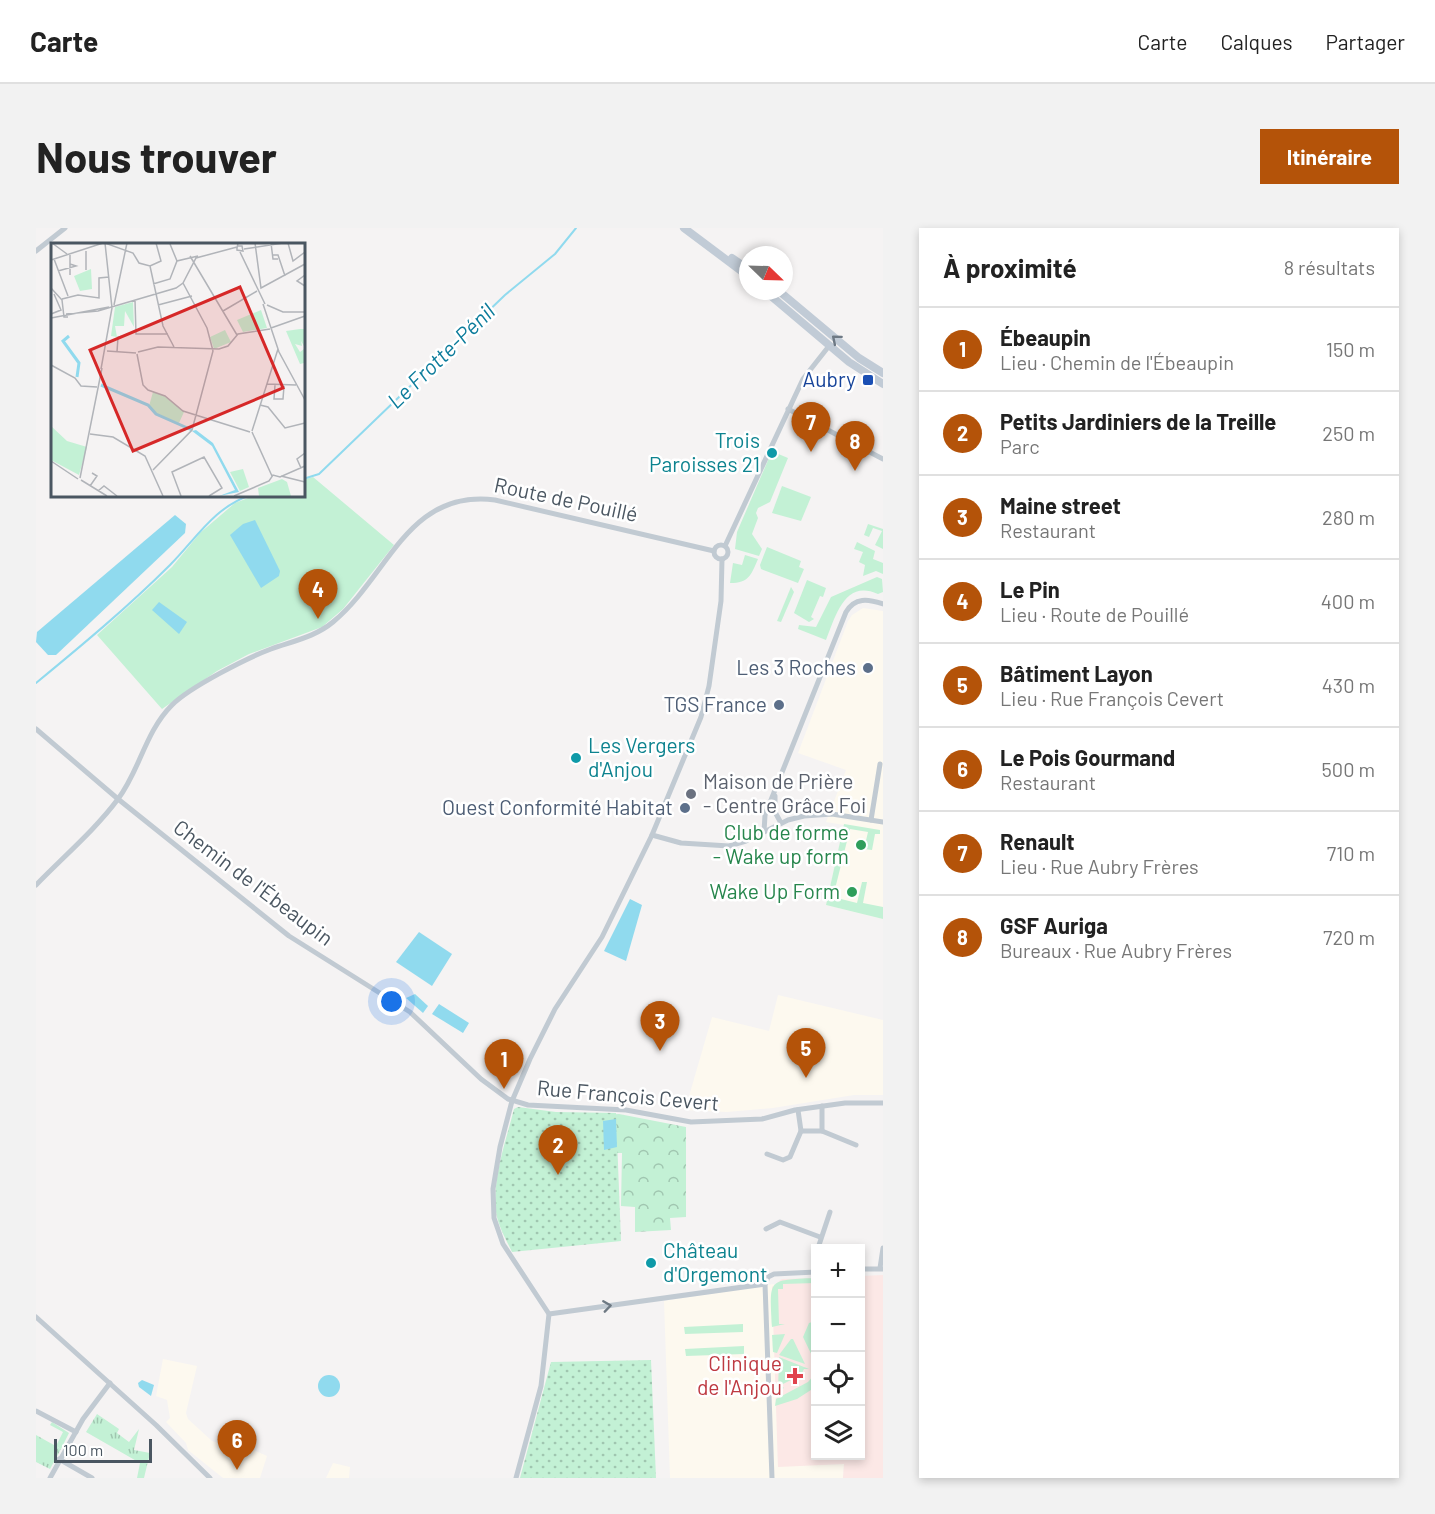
<!DOCTYPE html>
<html lang="fr">
<meta charset="utf-8">
<style>
body{margin:0;font-family:Barlow,sans-serif;background:#f2f2f2;color:#222}
.controls{position:absolute;right:18px;bottom:18px;display:grid;overflow:hidden;border-radius:0px;box-shadow:0 3px 9px #0003}
.controls button{width:54px;height:54px;display:grid;place-items:center;padding:0;border:0;border-bottom:2px solid #e0e0e0;background:#fff;color:#222;font:30px sans-serif}
.compass{position:absolute;left:703px;top:18px;width:54px;height:54px;border-radius:50%;background:#fff;box-shadow:0 3px 9px #0003;rotate:113deg}
.scale{position:absolute;left:18px;bottom:15px;width:98px;box-sizing:border-box;padding-left:6px;border:3px solid #4a5661;border-top:0;font-size:16px;line-height:21px;white-space:nowrap;color:#4a5661;-webkit-text-stroke:4px #fff;paint-order:stroke}
.you{position:absolute;left:356px;top:774px;width:21px;height:21px;margin:-15px;border:4px solid #fff;border-radius:50%;background:#1a73e8;box-shadow:0 0 0 9px #1a73e833}
.badge{display:grid;place-items:center;width:39px;height:39px;border-radius:50%;background:#b45309;color:#fff;font-size:20px;font-weight:700}
.pin{position:absolute;translate:-50% -50px;filter:drop-shadow(0 2px 3px #0008)}
.pin::after{content:'';position:absolute;top:32px;width:21px;height:18px;background:inherit;clip-path:polygon(0 0,100% 0,50% 100%)}
.list{margin:0;padding:0;list-style:none}
h2{display:flex;justify-content:space-between;align-items:center;height:78px;margin:0;padding:0 24px;font-size:26px}
h2 small{font-size:20px;font-weight:400;color:#767676}
.list li{display:grid;grid-template-columns:39px 1fr auto;gap:18px;align-items:center;box-sizing:border-box;height:84px;padding:0 24px;border-top:2px solid #e0e0e0}
.list b{display:block;font-size:22px;white-space:nowrap}
.list p{margin:0;font-size:20px;white-space:nowrap;color:#767676}
.list em{font-size:20px;font-style:normal;color:#767676}
.icon{flex:none;width:33px;height:33px;fill:none;stroke:currentColor;stroke-width:2;stroke-linecap:round;stroke-linejoin:round}
.map{position:relative;flex:none;width:847px;height:1250px;overflow:hidden;border-radius:0px}
header{display:flex;align-items:center;gap:36px;box-sizing:border-box;height:84px;padding:0 30px;background:#fff;border-bottom:2px solid #e0e0e0}
header strong{font-size:28px}
nav{display:flex;gap:33px;margin-inline-start:auto;font-size:21px}
.intro{display:flex;align-items:center;justify-content:space-between;box-sizing:border-box;height:144px;padding:0 36px}
h1{margin:0;font-size:42px}
.button{padding:15px 27px;border-radius:0px;background:#b45309;color:#fff;font-size:21px;font-weight:700}
main{display:flex;gap:36px;padding:0 36px}
aside{flex:1;background:#fff;border-radius:0px;box-shadow:0 3px 9px #0003}
.map>svg:first-child{display:block}
.commercial{fill:#fdf9ef}
.medical{fill:#fce8e6}
.grass{fill:#c3f1d5}
.forest{fill:url(#forest-crowns)}
.park{fill:url(#park-tufts)}
.garden{fill:url(#garden-dots)}
.water{fill:#90daee}
.lines{fill:none;stroke-linecap:round;stroke-linejoin:round}
.stream{stroke:#90daee;stroke-width:2}
.street{stroke:#c1cad2;stroke-width:5}
.secondary{stroke:#c1cbd6;stroke-width:8}
.oneway{stroke:#6e7984}
.oneway2{stroke:#6e7983}
.transit-dot{fill:#1a4fb4;stroke:#fff;stroke-width:2}
.culture-dot{fill:#0f9aa8;stroke:#fff;stroke-width:2}
.service-dot{fill:#5c6f8a;stroke:#fff;stroke-width:2}
.worship-dot{fill:#6b7280;stroke:#fff;stroke-width:2}
.leisure-dot{fill:#2e9e5b;stroke:#fff;stroke-width:2}
.health-dot{fill:#e0444e;stroke:#fff;stroke-width:2}
.labels{text-anchor:middle;stroke-width:5;stroke-linejoin:round;paint-order:stroke}
.transit-label{font-size:21px;fill:#164399;stroke:#fff;text-anchor:end}
.culture-label{font-size:21px;fill:#0d838f;stroke:#fff;text-anchor:start}
.street-label{font-size:21px;fill:#4a5661;stroke:#fff}
.service-label{font-size:21px;fill:#4e5e75;stroke:#fff;text-anchor:end}
.worship-label{font-size:21px;fill:#5b616d;stroke:#fff;text-anchor:start}
.leisure-label{font-size:21px;fill:#27864d;stroke:#fff;text-anchor:end}
.health-label{font-size:21px;fill:#be3a42;stroke:#fff;text-anchor:end}
.water-label{font-size:22px;font-style:italic;fill:#0c7c9b;stroke:#fff}
.inset-river{fill:none;stroke:#90daee;stroke-width:3}
.inset-road{fill:none;stroke:#b1b4b9;stroke-width:1.5}
.view{fill:#d62828;fill-opacity:0.15;stroke:#d62828;stroke-width:3}
.inset-edge{fill:none;stroke:#4a5661;stroke-width:3}
</style>
<header>
<strong>Carte</strong>
<nav><a>Carte</a><a>Calques</a><a>Partager</a></nav>
</header>
<div class="intro"><h1>Nous trouver</h1><a class="button">Itinéraire</a></div>
<main>
<div class="map">
<svg width="847" height="1250" viewBox="0 0 847 1250">
<defs>
<pattern id="forest-crowns" width="20" height="18" patternUnits="userSpaceOnUse" patternTransform="scale(1.5)"><rect width="20" height="18" fill="#c3f1d5"/><path d="M2 6a3 3 0 1 1 6 0M12 15a3 3 0 1 1 6 0" fill="none" stroke="#a0c6b0"/></pattern>
<pattern id="park-tufts" width="24" height="20" patternUnits="userSpaceOnUse" patternTransform="scale(1.5)"><rect width="24" height="20" fill="#c3f1d5"/><path d="M3 7l-1-3M5 7V3M7 7l1-3M15 17l-1-3M17 17v-4M19 17l1-3" fill="none" stroke="#a0c6b0"/></pattern>
<pattern id="garden-dots" width="8" height="8" patternUnits="userSpaceOnUse" patternTransform="scale(1.5)"><rect width="8" height="8" fill="#c3f1d5"/><path d="M2 2h.1M6 6h.1" fill="none" stroke="#a0c6b0" stroke-width="1.8" stroke-linecap="round"/></pattern>
</defs>
<rect width="100%" height="100%" fill="#f5f3f3"/>
<g class="commercial">
<polygon points="827,380 847,383 847,691 790,677 808,597 790,594 810,542 762,525 812,393 816,387"/>
<polygon points="742,767 847,792 847,867 818,867 737,880 691,884 649,882 676,789 733,803"/>
<polygon points="738,1056 742,1238 808,1236 807,1250 634,1250 628,1073"/>
<polygon points="127,1131 161,1138 150,1185 152,1191 176,1213 208,1222 215,1221 231,1228 224,1250 187,1250 152,1222 150,1215 130,1194 134,1190 131,1172 120,1168"/>
<polygon points="297,1235 314,1239 313,1250 290,1250"/>
</g>
<polygon class="medical" points="847,1047 847,1250 807,1250 808,1236 742,1239 736,1059 746,1051 779,1050 780,1228 824,1228 825,1048"/>
<g class="grass">
<polygon points="740,225 752,230 734,274 722,280 720,285 722,290 716,306 726,321 723,328 699,321 701,304 733,230 737,232"/>
<polygon points="277,249 358,317 307,381 286,399 213,426 181,443 126,481 61,407 136,339 164,305 199,275 220,267 267,267 267,252"/>
<polygon points="746,258 775,269 765,293 736,285"/>
<polygon points="832,296 847,301 847,321 839,317 846,303 837,300 833,309 828,307"/>
<polygon points="821,314 839,323 837,331 847,335 847,346 840,343 827,348 829,337 823,334 827,324 818,321"/>
<polygon points="731,319 765,333 763,339 768,341 762,355 725,341 724,337"/>
<path d="M709 327 722 331C715 347 713 355 694 355L697 335 706 337Z"/>
<path d="M841 349 846 351 847 364 842 366C809 351 800 387 790 412L762 401 763 397 780 399 795 369Z"/>
<polygon points="771,352 790,360 787,369 784,368 775,389 778,391 773,394 758,385"/>
<polygon points="755,359 758,364 745,394 741,393"/>
<polygon points="808,596 844,602 844,606 839,606 836,622 828,621 832,604 814,601 797,669 821,675 826,654 831,654 827,675 847,679 847,691 790,677"/>
<path d="M779 1050V1055L747 1056V1061H742L743 1096H749L736 1099C734 1051 730 1052 779 1050Z"/>
<polygon points="779,1093 777,1097 779,1103 779,1134 767,1109 773,1095"/>
<polygon points="707,1096 707,1104 649,1106 648,1099"/>
<polygon points="749,1106 741,1125 737,1124 736,1107"/>
<polygon points="755,1111 757,1111 769,1136 743,1127"/>
<polygon points="708,1118 708,1126 650,1128 649,1121"/>
<polygon points="743,1129 773,1141 768,1141 765,1147 745,1157 748,1160 742,1163"/>
<polygon points="779,1146 778,1160 761,1171 739,1178 740,1171 772,1154"/>
<polygon points="16,1194 33,1205 25,1221 20,1218 27,1204 14,1197"/>
</g>
<polygon class="forest" points="583,886 650,899 650,989 634,990 635,1002 599,1004 599,979 585,978 586,925 552,925 552,888"/>
<g class="park">
<polygon points="61,1186 83,1201 81,1205 93,1214 103,1201 98,1222 114,1225 108,1250 101,1250 104,1235 50,1204"/>
<polygon points="0,1207 25,1221 14,1241 0,1234"/>
</g>
<g class="garden">
<path d="M482 879 520 884 580 885 585 1013 476 1024C470 1011 462 998 460 984 456 950 470 913 478 881Z"/>
<polygon points="615,1132 620,1250 484,1250 515,1134"/>
</g>
<g class="water">
<polygon points="139,287 150,296 149,305 20,427 12,427 0,414 1,404"/>
<polygon points="219,292 244,343 243,348 225,360 194,307 207,296"/>
<polygon points="123,374 151,394 143,406 116,382"/>
<polygon points="594,671 606,677 590,733 568,723"/>
<polygon points="383,704 416,726 396,758 360,734"/>
<polygon points="379,766 392,778 387,785 370,770"/>
<polygon points="403,776 433,795 427,805 396,786"/>
<polygon points="580,891 581,919 568,922 567,893"/>
<circle cx="293" cy="1158" r="11"/>
<polygon points="106,1152 118,1157 115,1168 103,1159 102,1155"/>
</g>
<g class="lines">
<g class="stream">
<polyline points="267,251 283,246 469,67 519,26 540,0"/>
<path d="M0 455C45 418 92 379 134 337 160 311 178 279 215 267"/>
</g>
<g class="street">
<polyline points="0,23 29,0"/>
<polyline points="752,181 847,231"/>
<circle cx="685" cy="324" r="7"/>
<polyline points="689,318 767,151 793,118"/>
<polyline points="0,501 82,571 253,708 374,784 445,851 472,871 492,877 590,882 655,894 726,891 759,882 809,875 847,875"/>
<polyline points="739,568 739,584 745,595"/>
<polyline points="835,592 844,536"/>
<path d="M728 604 729 587 810 384C819 369 832 371 847 376"/>
<polyline points="616,607 645,615 693,618 710,613 752,592 768,588 796,586 847,594"/>
<path d="M0 657C27 629 59 602 82 571 104 542 109 504 136 477 154 459 211 430 235 421 257 413 279 409 297 394 353 348 371 261 459 272L678 323"/>
<polyline points="765,903 786,903 786,878"/>
<polyline points="786,903 820,917"/>
<polyline points="731,926 747,932 754,929 765,903 762,882"/>
<polyline points="730,1001 744,994 784,1009"/>
<polyline points="782,1020 794,984"/>
<polyline points="844,1040 847,1020"/>
<polyline points="824,1041 847,1041"/>
<polyline points="513,1086 729,1056"/>
<polyline points="0,1089 120,1197 174,1250"/>
<polyline points="0,1183 40,1204"/>
<polyline points="23,1231 56,1250"/>
<polyline points="14,1250 47,1191 74,1155"/>
<polyline points="480,1250 505,1158 513,1086 467,1016 458,990 457,961 464,919 476,873 494,831 519,781 566,709 616,607 665,489 673,458 685,373 686,331"/>
<polyline points="736,1250 729,1056 732,1049 738,1046 780,1044"/>
</g>
<g class="secondary">
<polyline points="648,0 712,48"/>
<polyline points="696,30 712,41"/>
<polyline points="729,63 813,134 847,156"/>
<polyline points="743,63 823,130 847,145"/>
</g>
</g>
<defs><path id="oneway-chevron" d="M-2-3.5L2.5 0L-2 3.5" fill="none" stroke-width="1.6" stroke-linecap="round" stroke-linejoin="round" transform="scale(1.5)"/></defs>
<use class="oneway" href="#oneway-chevron" transform="translate(800 111) rotate(-140)"/>
<use class="oneway2" href="#oneway-chevron" transform="translate(571 1078) rotate(-8)"/>
<rect class="transit-dot" x="826" y="146" width="12" height="12" rx="3"/>
<g class="culture-dot">
<circle cx="736" cy="225" r="6"/>
<circle cx="540" cy="530" r="6"/>
<circle cx="615" cy="1035" r="6"/>
</g>
<g class="service-dot">
<circle cx="832" cy="440" r="6"/>
<circle cx="743" cy="477" r="6"/>
<circle cx="649" cy="580" r="6"/>
</g>
<circle class="worship-dot" cx="655" cy="566" r="6"/>
<g class="leisure-dot">
<circle cx="825" cy="617" r="6"/>
<circle cx="816" cy="664" r="6"/>
</g>
<path class="health-dot" d="M756 1139h6v6h6v6h-6v6h-6v-6h-6v-6h6z"/>
<g class="labels">
<g class="transit-label">
<text x="820" y="159">Aubry</text>
</g>
<g class="culture-label">
<text x="724" y="220" text-anchor="end">Trois<tspan x="724" dy="24">Paroisses 21</tspan></text>
<text x="552" y="525">Les Vergers<tspan x="552" dy="24">d'Anjou</tspan></text>
<text x="627" y="1030">Château<tspan x="627" dy="24">d'Orgemont</tspan></text>
</g>
<g class="street-label">
<text transform="translate(530 272) rotate(12)" y="7">Route de Pouillé</text>
<text transform="translate(217 655) rotate(37)" y="7">Chemin de l'Ébeaupin</text>
<text transform="translate(592 868) rotate(5)" y="7">Rue François Cevert</text>
</g>
<g class="service-label">
<text x="820" y="447">Les 3 Roches</text>
<text x="731" y="484">TGS France</text>
<text x="637" y="587">Ouest Conformité Habitat</text>
</g>
<g class="worship-label">
<text x="667" y="561">Maison de Prière<tspan x="667" dy="24">- Centre Grâce Foi</tspan></text>
</g>
<g class="leisure-label">
<text x="813" y="612">Club de forme<tspan x="813" dy="24">- Wake up form</tspan></text>
<text x="804" y="671">Wake Up Form</text>
</g>
<g class="health-label">
<text x="746" y="1143">Clinique<tspan x="746" dy="24">de l'Anjou</tspan></text>
</g>
<g class="water-label">
<text transform="translate(405 128) rotate(-44)" y="8">Le Frotte-Pénil</text>
</g>
</g>
<g transform="translate(15 15)">
<rect width="254" height="254" fill="#f5f3f3"/>
<path d="M40 26 41 46 29 48 23 33ZM82 59 83 84 74 68 73 83H64L66 94 60 93 64 64ZM102 149 112 152 133 169 128 180 105 171 98 163Z" fill="#c3f1d5"/>
<path d="M249 86H253V103L250 98 251 103 244 101 249 109 253 106V120L249 121 235 88ZM192 226 198 244 189 248 179 229Z" fill="#c3f1d5"/>
<path d="M0 183 16 198 36 204 28 232 0 217ZM231 236 236 239 240 253H208L207 245Z" fill="#c3f1d5"/>
<path d="M210 67 216 85 192 89 186 77ZM174 87 180 99 163 106 159 94Z" fill="#c3f1d5"/>
<path d="M145 187 162 200 188 249 168 253 184 247 161 203 141 188Z" fill="#90daee"/>
<path class="inset-river" d="M18 93 12 98 28 120 26 134M50 142 97 162 105 171 141 187"/>
<path class="inset-road" d="M1 0 16 11M204 0 210 45 254 21M220 0 222 16H227M237 0 242 18 254 9M119 1 126 18M186 3H191L192 8 186 7V5L187 0M193 6 232 0M189 9 214 61M221 12H227L234 33M139 13 186 92M3 16 17 53M0 17 52 0M99 23 112 83 123 104M35 27V8M7 28 25 23 19 21M19 32V12M254 32 246 38 254 43M102 41 119 36 126 18 147 13M0 45 11 57 13 74H17M11 56 27 52 48 55V35L58 34M84 57 85 91H117M212 61 228 109 254 157M63 62 76 0M107 62 141 53M216 62 232 69H254M172 68 206 48M0 71 10 67 3 51M15 71 47 68 125 45 132 40 145 15 186 4M0 75 58 64M220 85 254 73M56 108 85 110M66 109 67 94 72 93M87 109 107 104 168 106 177 103 187 91 219 86M86 111 92 142 97 147 114 153 132 168 199 189M0 122 24 135 30 143 46 144M50 126 61 65 54 0 82 10 88 20 99 23 110 18 105 0M216 141 245 142M224 142 223 156H232L233 143M209 162 217 164 234 185 254 180M201 188 227 106M201 189 221 233M39 191 62 194 94 213 112 253M0 218 27 236M250 225 246 216 254 210M102 227 141 187 162 108 156 85 132 40M230 233 254 239M29 235 51 125M30 237 56 253M39 243 46 233 41 230M47 248 53 243 66 253M130 253 121 229 153 214 171 245 158 253M183 253 218 238 222 232 229 234 254 223"/>
<path class="view" d="M189 44 232 145 82 208 39 107Z"/>
<rect width="254" height="254" class="inset-edge"/>
</g>
</svg>
<div class="controls">
<button>+</button>
<button>−</button>
<button><svg class="icon" aria-label="locate" viewBox="0 0 24 24"><circle cx="12" cy="12" r="6"/><path d="M12 2v4M12 18v4M2 12h4M18 12h4"/></svg></button>
<button><svg class="icon" aria-label="layers" viewBox="0 0 24 24"><path d="M12 4l9 5-9 5-9-5zM3 14l9 5 9-5"/></svg></button>
</div>
<svg class="compass" viewBox="-18 -18 36 36"><path d="M0-13l5 13h-10z" fill="#e53935"/><path d="M0 13l5-13h-10z" fill="#767676"/></svg>
<div class="scale">100 m</div>
<div class="you"></div>
<div class="pin badge" style="left:468px;top:861px">1</div>
<div class="pin badge" style="left:522px;top:947px">2</div>
<div class="pin badge" style="left:624px;top:823px">3</div>
<div class="pin badge" style="left:282px;top:391px">4</div>
<div class="pin badge" style="left:770px;top:850px">5</div>
<div class="pin badge" style="left:201px;top:1242px">6</div>
<div class="pin badge" style="left:775px;top:224px">7</div>
<div class="pin badge" style="left:819px;top:243px">8</div>
</div>
<aside>
<h2>À proximité<small>8 résultats</small></h2>
<ul class="list">
<li><span class="badge">1</span><div><b>Ébeaupin</b><p>Lieu · Chemin de l'Ébeaupin</p></div><em>150 m</em></li>
<li><span class="badge">2</span><div><b>Petits Jardiniers de la Treille</b><p>Parc</p></div><em>250 m</em></li>
<li><span class="badge">3</span><div><b>Maine street</b><p>Restaurant</p></div><em>280 m</em></li>
<li><span class="badge">4</span><div><b>Le Pin</b><p>Lieu · Route de Pouillé</p></div><em>400 m</em></li>
<li><span class="badge">5</span><div><b>Bâtiment Layon</b><p>Lieu · Rue François Cevert</p></div><em>430 m</em></li>
<li><span class="badge">6</span><div><b>Le Pois Gourmand</b><p>Restaurant</p></div><em>500 m</em></li>
<li><span class="badge">7</span><div><b>Renault</b><p>Lieu · Rue Aubry Frères</p></div><em>710 m</em></li>
<li><span class="badge">8</span><div><b>GSF Auriga</b><p>Bureaux · Rue Aubry Frères</p></div><em>720 m</em></li>
</ul>
</aside>
</main>
